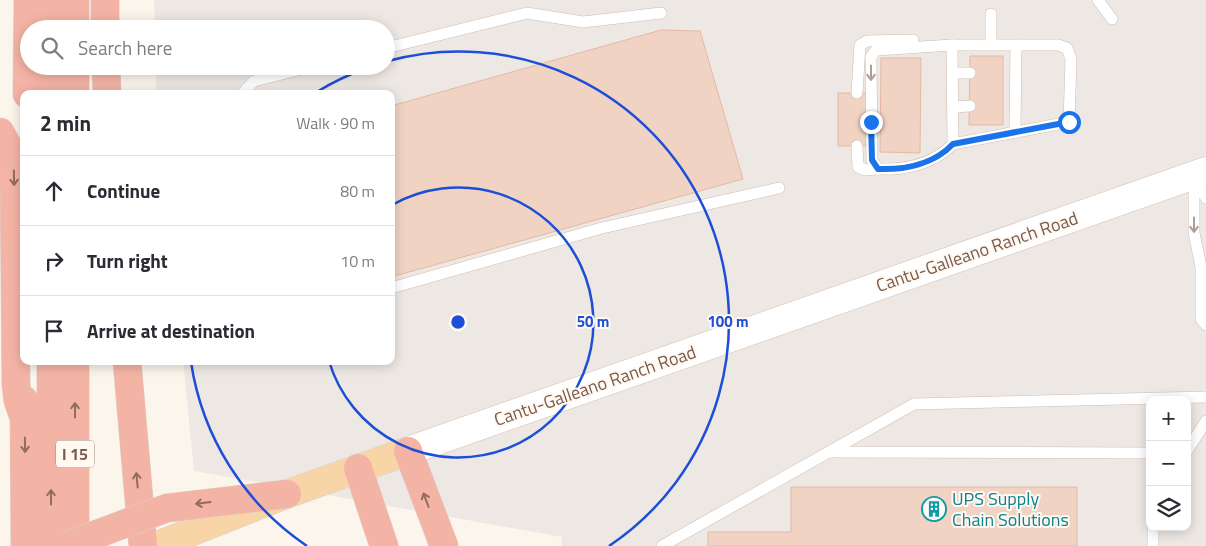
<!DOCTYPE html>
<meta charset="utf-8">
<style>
body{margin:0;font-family:"Titillium Web",sans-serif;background:#f7f7f7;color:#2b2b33}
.controls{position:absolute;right:15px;bottom:15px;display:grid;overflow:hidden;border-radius:10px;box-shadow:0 2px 12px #0003}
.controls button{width:45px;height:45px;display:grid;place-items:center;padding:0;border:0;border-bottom:1px solid #e1e1e2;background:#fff;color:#2b2b33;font:25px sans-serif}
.stop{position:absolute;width:15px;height:15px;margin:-11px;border:4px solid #1a73e8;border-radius:50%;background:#fff}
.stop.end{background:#1a73e8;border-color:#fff;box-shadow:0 1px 5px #0008}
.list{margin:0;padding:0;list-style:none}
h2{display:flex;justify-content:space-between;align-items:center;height:65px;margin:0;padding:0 20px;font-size:21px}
h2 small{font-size:16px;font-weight:400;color:#7c7c81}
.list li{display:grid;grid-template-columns:32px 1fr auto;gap:15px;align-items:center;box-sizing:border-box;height:70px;padding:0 20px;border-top:1px solid #e1e1e2}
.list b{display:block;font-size:19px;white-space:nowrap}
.list em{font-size:16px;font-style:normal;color:#7c7c81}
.icon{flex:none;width:28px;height:28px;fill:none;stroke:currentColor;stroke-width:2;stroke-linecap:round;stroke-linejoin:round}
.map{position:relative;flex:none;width:1206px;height:546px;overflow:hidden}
.search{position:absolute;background:#fff;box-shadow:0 2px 12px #0003;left:20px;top:20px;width:375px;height:55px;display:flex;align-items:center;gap:12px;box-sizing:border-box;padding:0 18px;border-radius:28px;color:#7c7c81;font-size:19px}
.panel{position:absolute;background:#fff;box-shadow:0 2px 12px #0003;left:20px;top:90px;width:375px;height:275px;border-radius:10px}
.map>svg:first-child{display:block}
.industrial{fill:#eee8e4;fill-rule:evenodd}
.building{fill:#f1d3c4;stroke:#e4b8a4}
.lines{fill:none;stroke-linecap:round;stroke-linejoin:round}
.lane-casing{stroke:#cfbcb0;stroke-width:12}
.secondary-casing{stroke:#d5beb0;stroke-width:29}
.primary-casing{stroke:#d9d1cd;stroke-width:29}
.highway-casing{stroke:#d9d1cd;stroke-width:29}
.lane{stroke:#fff;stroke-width:11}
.secondary{stroke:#fff;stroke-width:28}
.primary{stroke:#f8d5a7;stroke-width:28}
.highway{stroke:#f4b4a5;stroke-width:28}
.highway-bridge-casing{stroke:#d9d1cd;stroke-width:29;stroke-linecap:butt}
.highway-bridge{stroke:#f4b4a5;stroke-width:28}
.oneway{stroke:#ae9c95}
.oneway2{stroke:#916c5f}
.route{stroke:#1a73e8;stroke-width:6}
.ring{fill:none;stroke:#1d4ed8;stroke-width:2.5}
.labels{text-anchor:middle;stroke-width:4;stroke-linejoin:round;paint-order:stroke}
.shield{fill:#fff9f2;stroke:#a08a7f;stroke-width:1}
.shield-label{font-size:16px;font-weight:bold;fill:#785a4e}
.street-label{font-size:18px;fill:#785a4e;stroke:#fff9f2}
.culture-label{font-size:18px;fill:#0d838f;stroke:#fff9f2;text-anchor:start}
.centre{fill:#1d4ed8;stroke:#fff9f2;stroke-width:2.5}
.ring-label{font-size:15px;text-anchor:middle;font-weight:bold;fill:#1d4ed8;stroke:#fff9f2;stroke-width:4;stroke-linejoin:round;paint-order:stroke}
</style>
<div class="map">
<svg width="1206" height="546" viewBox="0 0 1206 546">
<rect width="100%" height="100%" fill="#fcf5ec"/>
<path class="industrial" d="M154 0H1206V546H562V537L194 471 183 361H391V94H156V66H386V29H155ZM1150 400H1187V527H1150Z"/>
<g class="building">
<polygon points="661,30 700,31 743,179 391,277 391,106"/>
<polygon points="970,56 1003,56 1003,125 969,125"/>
<polygon points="881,58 921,58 920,153 880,152"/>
<polygon points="838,93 867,93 866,146 838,146"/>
<polygon points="791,487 1077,487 1077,546 708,546 708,532 791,532"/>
</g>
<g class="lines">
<defs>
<g id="lane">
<polyline points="1098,0 1112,19"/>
<path d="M952 45 876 50 871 57 872 160 878 169C905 170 934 164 953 144"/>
<polyline points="991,45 952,45 953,144 1069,122 1071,59 1067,48 1058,45 991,45 991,14"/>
<polyline points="386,48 527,13 583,22 661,13"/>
<polyline points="952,73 970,73"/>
<polyline points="857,93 860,45 867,41 913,40"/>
<polyline points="242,94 254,81 314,66"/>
<polyline points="953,107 970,106"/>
<polyline points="1015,132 1016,45"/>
<polyline points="857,146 858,167 866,170 878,169"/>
<polyline points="1194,176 1194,233 1201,267 1201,319 1206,325"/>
<polyline points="1194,177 1206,198"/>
<polyline points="391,288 602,228 779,188"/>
<polyline points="1187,451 1206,421"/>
<polyline points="830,452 1150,453"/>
<polyline points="1153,527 1153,546"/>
<polyline points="662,546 914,404 1206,397"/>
</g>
<polyline id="secondary" points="408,451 1206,171"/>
<polyline id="primary" points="156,546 287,494 408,451"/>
<g id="highway">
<polyline points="105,0 105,29"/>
<polyline points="51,29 51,0"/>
<polyline points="75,29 75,0"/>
<polyline points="106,66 107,94"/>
<polyline points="27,94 28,0"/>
<polyline points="51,94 51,66"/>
<polyline points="75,94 75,66"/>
<polyline points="0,132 11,152 14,167 16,385 18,401 24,418"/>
<polyline points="51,361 51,546"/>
<polyline points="127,361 143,546"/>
<polyline points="24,400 25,546"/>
<polyline points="408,451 444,546"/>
<polyline points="358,468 384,546"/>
<polyline points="75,546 75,361"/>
</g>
</defs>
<use href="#lane" class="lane-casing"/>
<use href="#secondary" class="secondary-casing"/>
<use href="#primary" class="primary-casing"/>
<use href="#highway" class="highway-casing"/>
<use href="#lane" class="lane"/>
<use href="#secondary" class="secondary"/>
<use href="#primary" class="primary"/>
<use href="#highway" class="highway"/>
<defs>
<polyline id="highway-bridge" points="65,546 167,508 287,494"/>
</defs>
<use href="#highway-bridge" class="highway-bridge-casing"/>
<use href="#highway-bridge" class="highway-bridge"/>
</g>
<defs><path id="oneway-shaft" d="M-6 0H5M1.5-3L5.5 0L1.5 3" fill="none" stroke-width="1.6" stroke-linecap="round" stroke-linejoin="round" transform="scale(1.25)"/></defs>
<g class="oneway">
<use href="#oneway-shaft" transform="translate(871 73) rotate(90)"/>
<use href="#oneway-shaft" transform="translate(1194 225) rotate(90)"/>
</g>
<g class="oneway2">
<use href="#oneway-shaft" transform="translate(14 178) rotate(89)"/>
<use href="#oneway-shaft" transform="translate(75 410) rotate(-90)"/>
<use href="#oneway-shaft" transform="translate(25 445) rotate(89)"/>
<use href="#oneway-shaft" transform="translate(137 480) rotate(-95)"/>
<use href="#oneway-shaft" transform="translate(51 497) rotate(-90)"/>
<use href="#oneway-shaft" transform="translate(426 500) rotate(-111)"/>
<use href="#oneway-shaft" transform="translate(203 503) rotate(173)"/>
</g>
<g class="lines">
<path class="route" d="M871 122 872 160 878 169C905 170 934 164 953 144L1069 122"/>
</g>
<g class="ring">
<path d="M392 205A135 135 0 1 1 329 361"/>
<path d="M307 546A270 270 0 0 1 191 362M315 93A270 270 0 0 1 370 67M388 61A270 270 0 0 1 609 546"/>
</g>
<defs>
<symbol id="building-ring" viewBox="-11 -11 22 22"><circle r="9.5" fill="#fff9f2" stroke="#0f9aa8" stroke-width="1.5"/><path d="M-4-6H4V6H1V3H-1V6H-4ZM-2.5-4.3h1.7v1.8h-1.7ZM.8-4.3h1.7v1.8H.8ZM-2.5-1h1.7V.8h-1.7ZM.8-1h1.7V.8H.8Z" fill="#0f9aa8"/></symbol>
</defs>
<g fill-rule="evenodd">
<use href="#building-ring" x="920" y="495" width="28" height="28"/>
</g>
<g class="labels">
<rect class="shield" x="56" y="440.5" width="38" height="27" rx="4"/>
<g class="shield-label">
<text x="75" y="460">I 15</text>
</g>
<g class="street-label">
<text transform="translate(977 252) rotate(-19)" y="6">Cantu-Galleano Ranch Road</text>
<text transform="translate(595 386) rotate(-19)" y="6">Cantu-Galleano Ranch Road</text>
</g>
<g class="culture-label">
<text x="952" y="505">UPS Supply<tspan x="952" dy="21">Chain Solutions</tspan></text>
</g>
</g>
<circle cx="458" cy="322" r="8" class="centre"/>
<g class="ring-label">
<text x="593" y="327">50 m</text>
<text x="728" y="327">100 m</text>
</g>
</svg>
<div class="controls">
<button>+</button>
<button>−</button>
<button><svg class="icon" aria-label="layers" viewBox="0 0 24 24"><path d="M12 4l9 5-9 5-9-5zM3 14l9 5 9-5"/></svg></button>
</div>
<div class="stop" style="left:1069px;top:122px"></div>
<div class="stop end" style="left:871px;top:122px"></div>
<div class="search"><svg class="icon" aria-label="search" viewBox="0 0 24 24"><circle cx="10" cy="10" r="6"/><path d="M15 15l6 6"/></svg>Search here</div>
<section class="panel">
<h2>2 min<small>Walk · 90 m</small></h2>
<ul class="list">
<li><svg class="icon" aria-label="ahead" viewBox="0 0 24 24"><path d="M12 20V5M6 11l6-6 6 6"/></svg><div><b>Continue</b></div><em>80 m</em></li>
<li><svg class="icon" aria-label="right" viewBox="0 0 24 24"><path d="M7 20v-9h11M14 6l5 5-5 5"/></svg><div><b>Turn right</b></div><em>10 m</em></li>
<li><svg class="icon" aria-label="arrive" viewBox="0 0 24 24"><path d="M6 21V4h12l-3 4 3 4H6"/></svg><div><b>Arrive at destination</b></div></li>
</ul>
</section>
</div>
